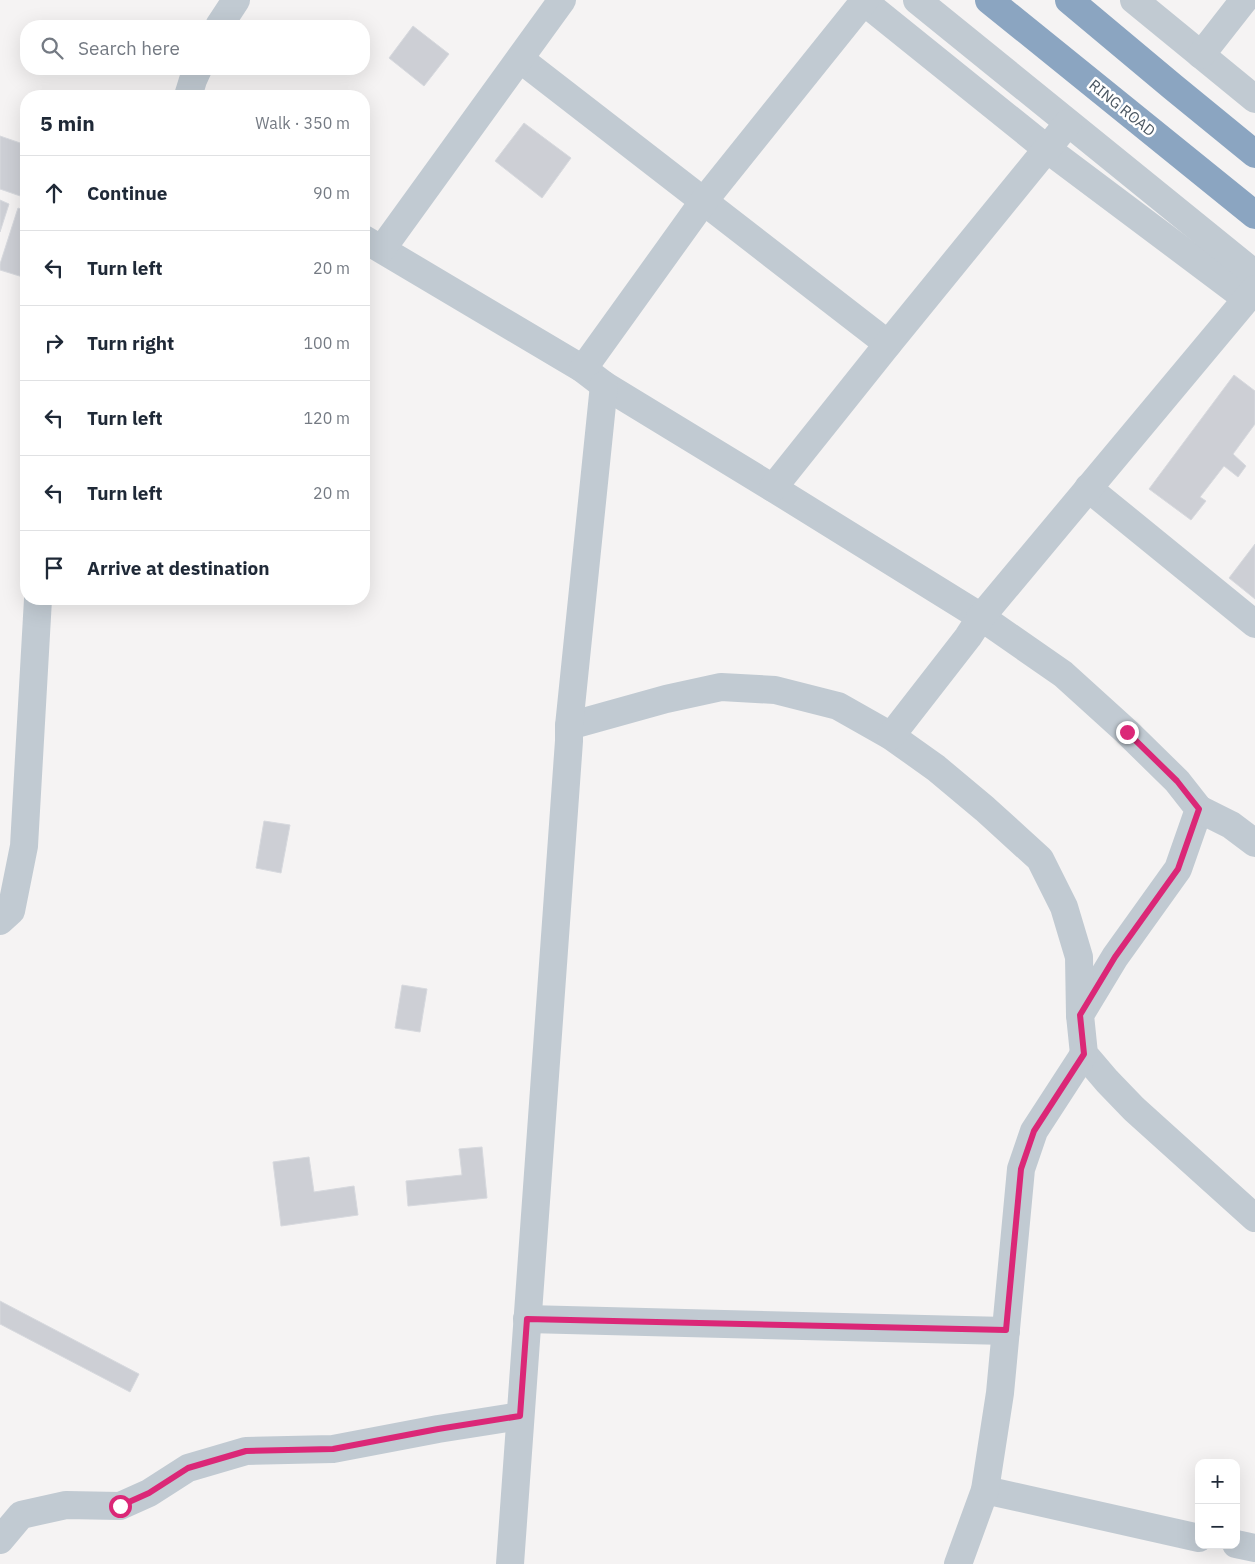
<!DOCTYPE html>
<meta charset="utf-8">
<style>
body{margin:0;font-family:"IBM Plex Sans",sans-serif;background:#f6f6f7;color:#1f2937}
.controls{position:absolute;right:15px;bottom:15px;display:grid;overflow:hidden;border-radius:10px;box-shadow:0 5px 20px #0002}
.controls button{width:45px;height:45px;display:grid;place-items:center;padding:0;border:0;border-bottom:1px solid #e0e1e3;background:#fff;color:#1f2937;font:25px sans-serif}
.stop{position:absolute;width:15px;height:15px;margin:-11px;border:4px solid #db2777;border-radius:50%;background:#fff}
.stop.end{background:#db2777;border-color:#fff;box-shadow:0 1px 5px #0008}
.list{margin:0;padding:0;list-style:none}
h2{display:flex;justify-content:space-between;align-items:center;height:65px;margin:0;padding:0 20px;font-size:21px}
h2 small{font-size:16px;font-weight:400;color:#747a83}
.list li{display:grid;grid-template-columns:32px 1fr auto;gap:15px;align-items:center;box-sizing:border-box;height:75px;padding:0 20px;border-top:1px solid #e0e1e3}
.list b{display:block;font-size:19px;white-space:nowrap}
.list em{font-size:16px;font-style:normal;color:#747a83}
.icon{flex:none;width:28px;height:28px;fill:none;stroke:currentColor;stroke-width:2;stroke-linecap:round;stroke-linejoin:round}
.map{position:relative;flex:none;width:1255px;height:1564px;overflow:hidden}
.search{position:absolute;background:#fff;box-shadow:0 5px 20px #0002;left:20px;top:20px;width:350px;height:55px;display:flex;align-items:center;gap:12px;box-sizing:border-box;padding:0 18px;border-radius:20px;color:#747a83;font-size:19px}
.panel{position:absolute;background:#fff;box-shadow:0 5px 20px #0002;left:20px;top:90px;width:350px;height:515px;border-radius:20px}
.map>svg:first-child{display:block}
.building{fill:#cdcfd5;stroke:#d7d9de}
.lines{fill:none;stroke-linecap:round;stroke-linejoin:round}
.minor{stroke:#c1cad2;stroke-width:28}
.highway{stroke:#8ba5c1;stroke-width:28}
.route{stroke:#db2777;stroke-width:6}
.labels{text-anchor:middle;stroke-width:5;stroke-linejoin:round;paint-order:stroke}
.street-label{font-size:15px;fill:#4a5661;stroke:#fff}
</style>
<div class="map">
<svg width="1255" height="1564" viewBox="0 0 1255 1564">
<rect width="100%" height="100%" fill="#f5f3f3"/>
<g class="building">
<polygon points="413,26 449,54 424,86 389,58"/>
<polygon points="524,123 571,158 542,198 495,161"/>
<polygon points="0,136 26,145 26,198 0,189"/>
<polygon points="0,200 9,204 0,232"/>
<polygon points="18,208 26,211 26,278 0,270 0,264"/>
<polygon points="1234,375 1255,391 1255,424 1233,454 1246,466 1238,477 1224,466 1200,497 1206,501 1191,520 1149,489"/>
<polygon points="1255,544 1255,599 1229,578"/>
<polygon points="264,821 290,825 281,873 256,868"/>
<polygon points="402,985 427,989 420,1032 395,1028"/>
<polygon points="482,1147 487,1198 408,1206 406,1181 462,1175 459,1149"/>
<polygon points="309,1157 314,1192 354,1186 358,1215 281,1226 273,1162"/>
<polygon points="0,1301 139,1374 130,1392 0,1324"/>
</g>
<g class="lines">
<g class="minor">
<polyline points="862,0 1047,149 1247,299"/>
<polyline points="917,0 1255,274"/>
<polyline points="1134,0 1255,99"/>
<polyline points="219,26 236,0"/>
<polyline points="1201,55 1244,0"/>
<polyline points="520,59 888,344"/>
<polyline points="188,96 193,80 198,69"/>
<polyline points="364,239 583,369 604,385 773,488 981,617 1063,674 1127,732 1177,781 1199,809 1178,869 1115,957 1080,1015 1084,1054 1107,1081 1134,1109 1255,1218"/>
<polyline points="382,249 562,0"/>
<polyline points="583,369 703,202 865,0"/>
<polyline points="773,488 888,344 1068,123"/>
<polyline points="1088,488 1255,624"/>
<polyline points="569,726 666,699 721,687 775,690 838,706 891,736 936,768 985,809 1040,859 1064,907 1079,957 1080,1015"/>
<polyline points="891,736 968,637 981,617 1255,289"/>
<polyline points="1199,809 1231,825 1255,843"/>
<polyline points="0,921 11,911 24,846 38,599"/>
<polyline points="527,1319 1006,1331"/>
<polyline points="985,1490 1199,1538"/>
<polyline points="0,1540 21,1515 66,1505 120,1506 149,1493 188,1468 246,1451 333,1449 438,1429 520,1416"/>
<polyline points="1236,1544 1255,1548"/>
<polyline points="510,1564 569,741 569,726 604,385"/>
<polyline points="958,1564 985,1490 1000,1393 1021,1169 1034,1131 1084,1054"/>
</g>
<g class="highway">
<polyline points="989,0 1255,215"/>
<polyline points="1069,0 1173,87 1255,154"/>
</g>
</g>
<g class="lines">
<polyline class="route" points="120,1506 149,1493 188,1468 246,1451 333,1449 438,1429 520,1416 527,1319 1006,1330 1021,1169 1034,1131 1084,1054 1080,1015 1115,957 1178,869 1199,809 1177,781 1127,732"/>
</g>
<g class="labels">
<g class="street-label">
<text transform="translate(1122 108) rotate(39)" y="5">RING ROAD</text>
</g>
</g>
</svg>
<div class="controls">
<button>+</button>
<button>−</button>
</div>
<div class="stop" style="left:120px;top:1506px"></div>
<div class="stop end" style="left:1127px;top:732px"></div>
<div class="search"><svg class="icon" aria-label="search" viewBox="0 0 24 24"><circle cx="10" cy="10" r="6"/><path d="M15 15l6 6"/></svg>Search here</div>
<section class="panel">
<h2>5 min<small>Walk · 350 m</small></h2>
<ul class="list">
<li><svg class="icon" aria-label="ahead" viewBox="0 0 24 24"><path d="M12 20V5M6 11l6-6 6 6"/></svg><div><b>Continue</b></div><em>90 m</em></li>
<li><svg class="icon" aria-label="left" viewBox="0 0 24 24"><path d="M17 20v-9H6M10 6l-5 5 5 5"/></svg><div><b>Turn left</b></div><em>20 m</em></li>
<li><svg class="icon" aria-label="right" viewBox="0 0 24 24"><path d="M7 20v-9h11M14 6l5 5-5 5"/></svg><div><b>Turn right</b></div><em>100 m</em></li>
<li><svg class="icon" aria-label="left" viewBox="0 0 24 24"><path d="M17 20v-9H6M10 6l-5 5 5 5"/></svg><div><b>Turn left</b></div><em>120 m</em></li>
<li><svg class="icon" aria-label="left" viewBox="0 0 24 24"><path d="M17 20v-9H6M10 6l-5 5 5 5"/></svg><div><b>Turn left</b></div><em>20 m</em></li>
<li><svg class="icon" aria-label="arrive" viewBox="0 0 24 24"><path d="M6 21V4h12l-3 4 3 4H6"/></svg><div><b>Arrive at destination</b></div></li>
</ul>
</section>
</div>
